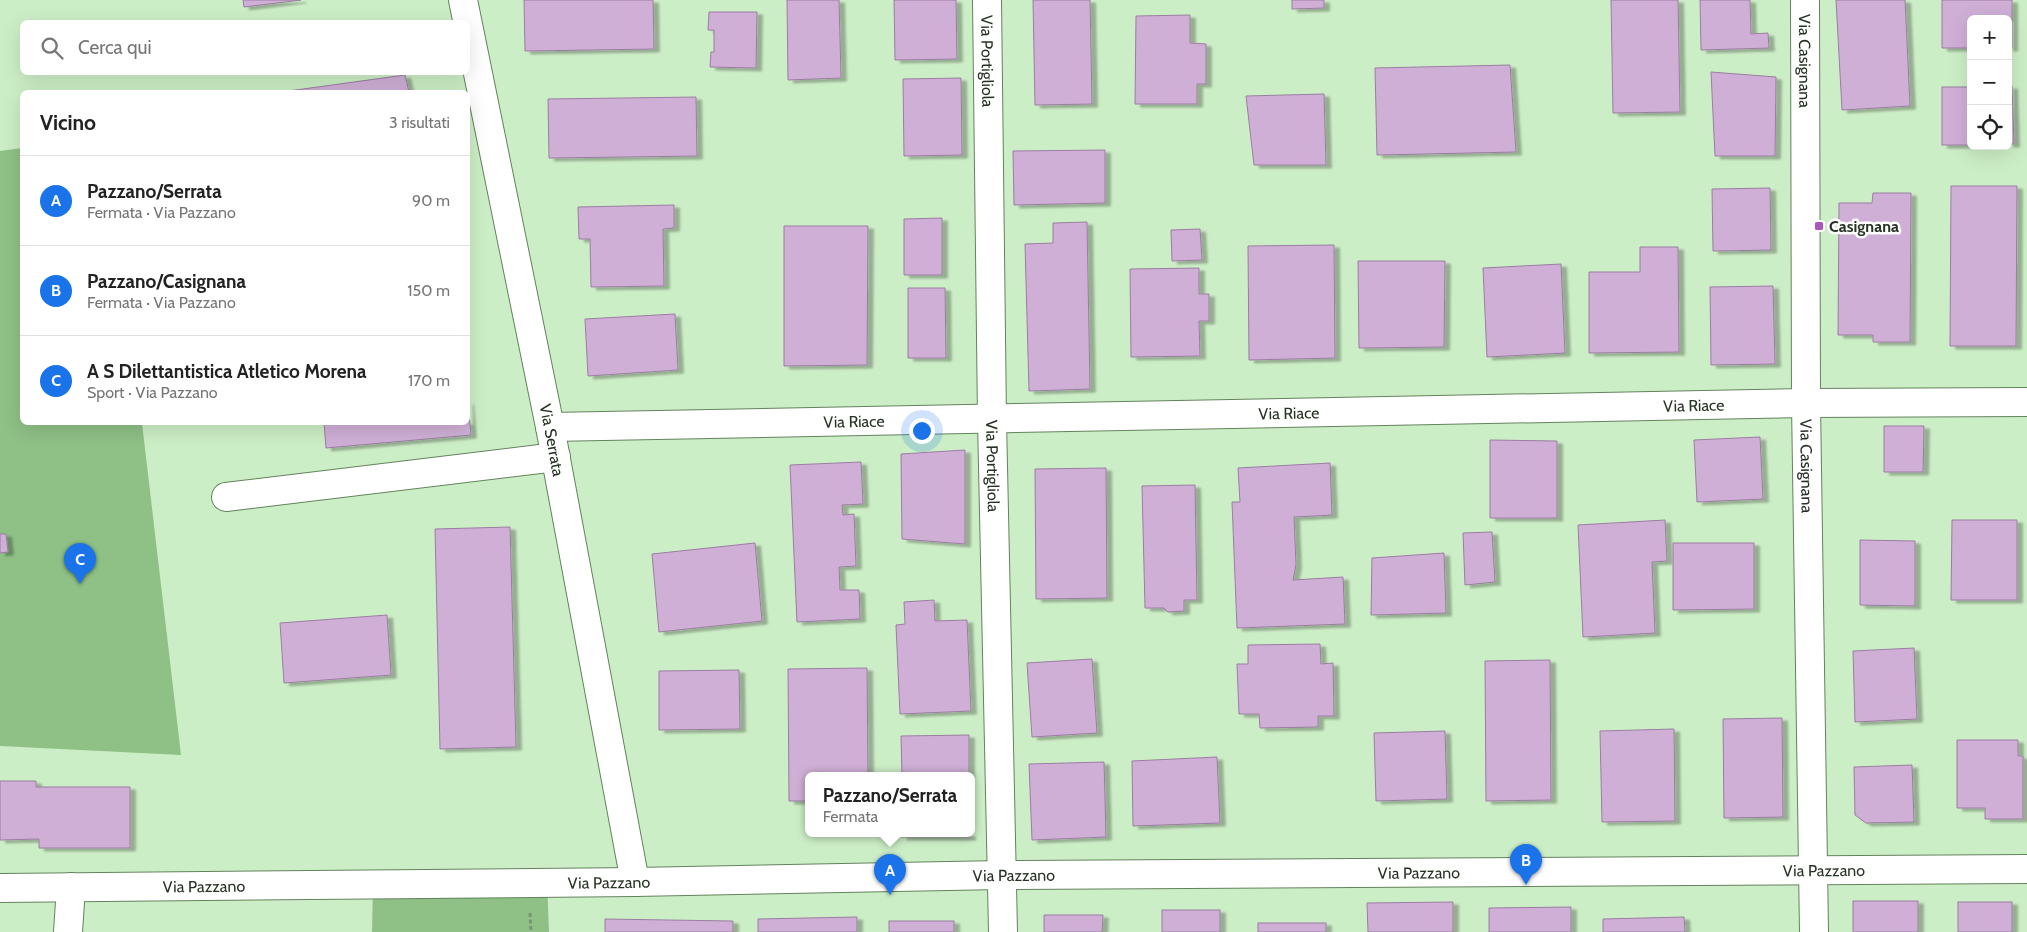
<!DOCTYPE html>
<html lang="it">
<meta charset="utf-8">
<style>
body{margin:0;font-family:Cabin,sans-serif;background:#f2f2f2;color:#222}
.controls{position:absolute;right:15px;top:15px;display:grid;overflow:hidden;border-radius:8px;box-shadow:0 5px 20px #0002}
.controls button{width:45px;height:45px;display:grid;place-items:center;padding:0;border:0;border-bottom:1px solid #e0e0e0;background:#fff;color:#222;font:25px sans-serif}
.you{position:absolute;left:921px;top:430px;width:18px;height:18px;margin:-12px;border:4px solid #fff;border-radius:50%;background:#1a73e8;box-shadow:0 0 0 8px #1a73e833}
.badge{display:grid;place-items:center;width:32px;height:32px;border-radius:50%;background:#1a73e8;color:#fff;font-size:16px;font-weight:700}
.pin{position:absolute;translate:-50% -41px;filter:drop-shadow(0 1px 2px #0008)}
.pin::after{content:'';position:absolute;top:26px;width:18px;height:15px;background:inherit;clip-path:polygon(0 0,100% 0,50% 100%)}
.popup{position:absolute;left:805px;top:772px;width:170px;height:65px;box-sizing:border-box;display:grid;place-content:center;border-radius:8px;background:#fff;filter:drop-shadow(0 1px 4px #0005);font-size:16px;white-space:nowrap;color:#767676}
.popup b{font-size:19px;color:#222}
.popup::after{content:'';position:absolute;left:50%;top:100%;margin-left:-10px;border:10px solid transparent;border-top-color:#fff}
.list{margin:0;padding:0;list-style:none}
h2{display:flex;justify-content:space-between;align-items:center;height:65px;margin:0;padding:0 20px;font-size:21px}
h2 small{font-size:16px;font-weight:400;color:#767676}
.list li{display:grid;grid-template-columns:32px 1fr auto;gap:15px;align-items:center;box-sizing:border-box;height:90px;padding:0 20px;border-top:1px solid #e0e0e0}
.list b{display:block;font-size:19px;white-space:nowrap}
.list p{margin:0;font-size:16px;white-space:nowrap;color:#767676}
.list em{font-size:16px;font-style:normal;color:#767676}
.icon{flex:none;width:28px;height:28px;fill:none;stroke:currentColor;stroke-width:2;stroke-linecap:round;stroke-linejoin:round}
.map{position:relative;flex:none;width:2027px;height:932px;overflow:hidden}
.search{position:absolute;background:#fff;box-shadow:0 5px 20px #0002;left:20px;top:20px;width:450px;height:55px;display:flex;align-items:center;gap:12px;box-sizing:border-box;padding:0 18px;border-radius:8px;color:#767676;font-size:19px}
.panel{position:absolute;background:#fff;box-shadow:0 5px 20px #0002;left:20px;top:90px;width:450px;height:335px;border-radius:8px}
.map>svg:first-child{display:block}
.green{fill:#8fc086}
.building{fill:#cfafd6;stroke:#9b7da2;filter:url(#shadow)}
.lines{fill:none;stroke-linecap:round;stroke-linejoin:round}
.minor-casing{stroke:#64825e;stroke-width:30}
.path{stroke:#7b9377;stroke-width:3;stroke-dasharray:4 2.5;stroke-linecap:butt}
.minor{stroke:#fff;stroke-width:28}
.poi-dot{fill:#ae54c0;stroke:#fff;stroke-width:2}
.labels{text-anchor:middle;stroke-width:5;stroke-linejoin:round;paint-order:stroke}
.street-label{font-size:16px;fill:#263324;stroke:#fff}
.poi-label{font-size:16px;font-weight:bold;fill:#263324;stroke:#fff;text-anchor:start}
</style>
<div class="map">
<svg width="2027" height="932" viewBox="0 0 2027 932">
<defs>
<filter id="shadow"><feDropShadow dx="5.5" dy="3" stdDeviation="1" flood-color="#0004"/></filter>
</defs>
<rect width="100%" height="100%" fill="#cceec6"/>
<g class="green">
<polygon points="22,148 22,422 142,423 181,755 0,746 0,151"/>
<polygon points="547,882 549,932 372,932 373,884"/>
</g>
<g class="building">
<polygon points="243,0 301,0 244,7"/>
<polygon points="524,0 653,0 654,49 525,51"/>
<polygon points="787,0 839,0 841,78 788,80"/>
<polygon points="894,0 956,0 957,59 895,60"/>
<polygon points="1033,0 1090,0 1092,104 1035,105"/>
<polygon points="1292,0 1324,0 1324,8 1292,9"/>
<polygon points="1611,0 1678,0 1680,112 1613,113"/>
<polygon points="1700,0 1750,0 1751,34 1768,33 1769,48 1701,50"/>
<polygon points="1836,0 1905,0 1910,106 1842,110"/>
<polygon points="1942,0 2012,0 2012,48 2008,48 2008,19 1971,19 1971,48 1942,48"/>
<polygon points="709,12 757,12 756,68 710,67 711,52 714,52 714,30 708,30"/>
<polygon points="1190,15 1190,43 1206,44 1206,84 1197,84 1197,104 1135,104 1136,16"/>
<polygon points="1510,65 1516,152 1377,155 1375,68"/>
<polygon points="1711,72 1776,77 1775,156 1715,156"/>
<polygon points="405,75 409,92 281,92"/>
<polygon points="961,78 962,155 904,156 903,79"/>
<polygon points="2008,86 2012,86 2014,144 2008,144"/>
<rect x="1942" y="87" width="29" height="58"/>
<polygon points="1324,94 1326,165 1254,165 1246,96"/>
<polygon points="696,97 697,156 549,158 548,99"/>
<polygon points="1105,150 1105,203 1014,205 1013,151"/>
<polygon points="1951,186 2017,186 2016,346 1950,346"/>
<polygon points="1770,188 1771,250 1713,251 1712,189"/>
<polygon points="1873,193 1911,193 1910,342 1873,342 1873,335 1838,335 1839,203 1872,203"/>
<polygon points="674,205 674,228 663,229 664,286 591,287 590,239 579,239 578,207"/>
<polygon points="942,218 942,275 904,275 904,219"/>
<polygon points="1087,222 1090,389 1029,391 1025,244 1053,243 1053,223"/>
<polygon points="784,226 868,226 867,365 784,366"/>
<polygon points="1200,229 1202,260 1172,261 1171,230"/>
<polygon points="1334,245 1335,358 1249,360 1248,246"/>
<polygon points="1640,247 1678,247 1679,352 1589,353 1589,272 1640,272"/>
<polygon points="1358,261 1445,261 1444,347 1359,348"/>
<polygon points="1561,264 1565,353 1487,357 1483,268"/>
<polygon points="1199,268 1199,294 1209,294 1209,321 1199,321 1200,356 1131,357 1130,269"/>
<polygon points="1773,286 1775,364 1711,365 1710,287"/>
<polygon points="908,288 945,288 946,358 908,358"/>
<polygon points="675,314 678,370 588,376 585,319"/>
<polygon points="468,402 471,435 326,448 324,422 468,422"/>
<polygon points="1884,426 1924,426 1923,472 1884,472"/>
<polygon points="1760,437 1763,499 1697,502 1694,440"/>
<polygon points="1490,440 1557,441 1557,518 1490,518"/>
<polygon points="965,450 965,544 902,539 901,454"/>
<polygon points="861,462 863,504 842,505 843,515 854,514 856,566 839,567 840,590 859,590 860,619 797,622 790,465"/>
<polygon points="1330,463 1332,515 1294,517 1296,565 1293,580 1343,577 1345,624 1237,628 1232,502 1240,502 1238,468"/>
<polygon points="1106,468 1107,598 1036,599 1035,469"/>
<polygon points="1195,485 1197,600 1184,600 1184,611 1168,612 1164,608 1145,608 1142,486"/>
<polygon points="1665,520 1667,561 1652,562 1655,633 1583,637 1578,525"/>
<polygon points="1952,520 2017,520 2017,600 1951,600"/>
<polygon points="510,527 516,747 440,749 435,529"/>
<polygon points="1492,532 1495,582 1465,585 1463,533"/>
<polygon points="0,534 6,534 8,552 0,553"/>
<polygon points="1860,540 1915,541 1915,606 1860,605"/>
<polygon points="755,543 762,621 659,632 652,554"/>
<polygon points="1673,543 1754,543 1754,609 1673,610"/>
<polygon points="1444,553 1446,613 1371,615 1372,558"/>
<polygon points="934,600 935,621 967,620 971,711 900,714 896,625 905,624 904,602"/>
<polygon points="387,615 391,675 284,683 280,623"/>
<polygon points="1320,644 1321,664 1333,663 1334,716 1318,716 1318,727 1260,728 1259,714 1239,714 1237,664 1248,664 1248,645"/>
<polygon points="1914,648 1917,719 1855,722 1853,651"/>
<polygon points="1092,659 1097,733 1032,737 1027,663"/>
<polygon points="1550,660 1551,800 1486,801 1485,661"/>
<polygon points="867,668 868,776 809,776 809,801 789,801 788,669"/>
<polygon points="739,670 740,729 659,730 659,671"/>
<polygon points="1782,718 1783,817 1724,818 1723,719"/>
<polygon points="1674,729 1675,821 1602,822 1600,731"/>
<polygon points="1445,731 1447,799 1376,801 1374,733"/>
<polygon points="969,735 969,776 902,776 901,736"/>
<polygon points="1957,740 2018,740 2018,756 2023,756 2023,819 1985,819 1985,808 1957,808"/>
<polygon points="1217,757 1220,823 1133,826 1132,761"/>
<polygon points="1104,762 1106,837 1032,840 1029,764"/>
<polygon points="1912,765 1914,822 1866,823 1855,815 1854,767"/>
<polygon points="0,781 36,781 36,787 130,787 130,848 39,848 39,839 0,840"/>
<rect x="902" y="834" width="68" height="3"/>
<rect x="1853" y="901" width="65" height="31"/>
<polygon points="1453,902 1453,932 1368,932 1367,903"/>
<rect x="1958" y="902" width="54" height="30"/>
<polygon points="1571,907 1571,932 1489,932 1489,908"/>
<rect x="1162" y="910" width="58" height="22"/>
<polygon points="1044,915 1103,915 1102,932 1044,932"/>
<polygon points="857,917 857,932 758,932 758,919"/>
<polygon points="1684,917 1685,932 1603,932 1603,919"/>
<polygon points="605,919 733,921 733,932 605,932"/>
<rect x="889" y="921" width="65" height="11"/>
<rect x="1258" y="923" width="68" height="9"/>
</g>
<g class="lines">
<defs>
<g id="minor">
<path id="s1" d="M463 0 550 427 635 882"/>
<path id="s2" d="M987 0 992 420 1003 932"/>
<path id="s3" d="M1805 0 1806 403 1814 932"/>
<path id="s4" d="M550 427 1806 403 2027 402"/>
<polyline points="226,497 556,457"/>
<path id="s5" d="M0 888 635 882 1002 875 2027 869"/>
<polyline points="68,932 71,887"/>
</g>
</defs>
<use href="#minor" class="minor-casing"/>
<polyline class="path" points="530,913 531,932"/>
<use href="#minor" class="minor"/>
</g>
<rect class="poi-dot" x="1814" y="221" width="10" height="10" rx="2.5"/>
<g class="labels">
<g class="street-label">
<text dy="6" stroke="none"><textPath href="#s2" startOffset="61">Via Portigliola</textPath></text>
<text dy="6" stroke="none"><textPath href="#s3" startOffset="61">Via Casignana</textPath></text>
<text dy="6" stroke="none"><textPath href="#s4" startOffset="1144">Via Riace</textPath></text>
<text dy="6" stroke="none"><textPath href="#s4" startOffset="739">Via Riace</textPath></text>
<text dy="6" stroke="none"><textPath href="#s4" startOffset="304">Via Riace</textPath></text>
<text dy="6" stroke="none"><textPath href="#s1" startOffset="449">Via Serrata</textPath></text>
<text dy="6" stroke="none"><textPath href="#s2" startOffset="466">Via Portigliola</textPath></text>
<text dy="6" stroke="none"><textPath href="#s3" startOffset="466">Via Casignana</textPath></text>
<text dy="6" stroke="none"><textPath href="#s5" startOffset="1824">Via Pazzano</textPath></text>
<text dy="6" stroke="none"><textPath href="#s5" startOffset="1419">Via Pazzano</textPath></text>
<text dy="6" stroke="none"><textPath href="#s5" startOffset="1014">Via Pazzano</textPath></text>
<text dy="6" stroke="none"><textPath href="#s5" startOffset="609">Via Pazzano</textPath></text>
<text dy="6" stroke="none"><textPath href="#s5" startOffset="204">Via Pazzano</textPath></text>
</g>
<g class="poi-label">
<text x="1829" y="232">Casignana</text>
</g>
</g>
</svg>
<div class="controls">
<button>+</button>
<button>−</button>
<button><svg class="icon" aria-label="locate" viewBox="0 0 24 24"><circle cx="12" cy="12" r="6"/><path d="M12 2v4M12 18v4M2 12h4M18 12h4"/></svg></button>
</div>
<div class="you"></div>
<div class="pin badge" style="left:890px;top:895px">A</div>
<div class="popup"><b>Pazzano/Serrata</b>Fermata</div>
<div class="pin badge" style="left:1526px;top:885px">B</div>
<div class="pin badge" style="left:80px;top:584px">C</div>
<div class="search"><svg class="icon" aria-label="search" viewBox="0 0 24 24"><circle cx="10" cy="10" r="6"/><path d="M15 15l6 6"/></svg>Cerca qui</div>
<section class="panel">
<h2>Vicino<small>3 risultati</small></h2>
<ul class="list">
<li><span class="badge">A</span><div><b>Pazzano/Serrata</b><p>Fermata · Via Pazzano</p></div><em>90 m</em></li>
<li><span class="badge">B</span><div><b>Pazzano/Casignana</b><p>Fermata · Via Pazzano</p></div><em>150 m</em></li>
<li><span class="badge">C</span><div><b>A S Dilettantistica Atletico Morena</b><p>Sport · Via Pazzano</p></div><em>170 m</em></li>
</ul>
</section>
</div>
